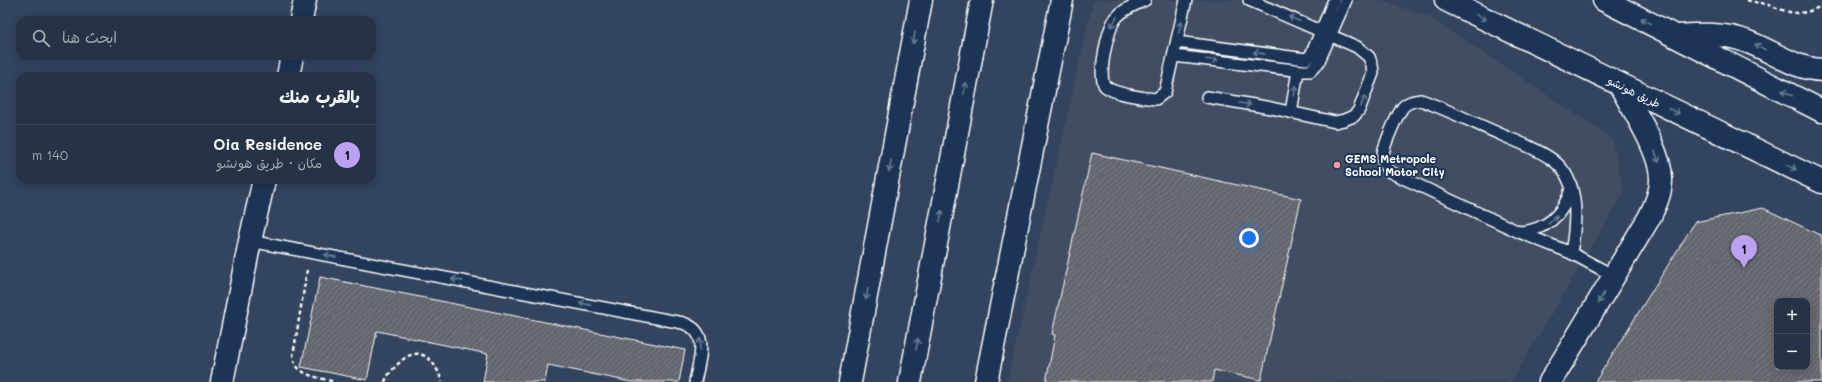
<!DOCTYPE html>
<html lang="ar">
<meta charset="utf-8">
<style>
body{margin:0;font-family:Mali,"Playpen Sans Arabic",sans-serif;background:#323f51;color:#f1f3f6;direction:rtl}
.controls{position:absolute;right:12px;bottom:12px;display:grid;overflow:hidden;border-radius:8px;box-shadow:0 2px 10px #0003}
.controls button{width:36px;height:36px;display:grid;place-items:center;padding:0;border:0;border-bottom:1px solid #424e5f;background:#263346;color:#f1f3f6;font:20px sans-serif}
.you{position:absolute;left:1249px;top:238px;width:14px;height:14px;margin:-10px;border:3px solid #fff;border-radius:50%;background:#1a73e8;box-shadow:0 0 0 6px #1a73e833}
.badge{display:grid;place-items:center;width:26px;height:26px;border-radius:50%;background:#bca0f2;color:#111;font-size:13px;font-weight:700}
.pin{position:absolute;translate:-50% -33px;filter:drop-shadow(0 1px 2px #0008)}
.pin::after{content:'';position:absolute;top:21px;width:14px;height:12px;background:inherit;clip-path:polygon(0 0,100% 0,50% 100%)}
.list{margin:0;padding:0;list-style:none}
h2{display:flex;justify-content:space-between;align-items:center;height:52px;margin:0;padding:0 16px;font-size:17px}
h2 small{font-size:13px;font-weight:400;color:#a4aab3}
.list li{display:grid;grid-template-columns:26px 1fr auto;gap:12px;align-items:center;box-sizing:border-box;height:60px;padding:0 16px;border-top:1px solid #424e5f}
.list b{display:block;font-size:15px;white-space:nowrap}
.list p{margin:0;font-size:13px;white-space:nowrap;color:#a4aab3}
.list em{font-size:13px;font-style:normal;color:#a4aab3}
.icon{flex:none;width:22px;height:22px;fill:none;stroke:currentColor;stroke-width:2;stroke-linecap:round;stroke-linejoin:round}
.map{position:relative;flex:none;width:1822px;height:382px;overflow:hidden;direction:ltr}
.search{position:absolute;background:#263346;box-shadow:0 2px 10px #0003;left:16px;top:16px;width:360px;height:44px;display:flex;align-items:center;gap:10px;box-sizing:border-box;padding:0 14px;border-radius:12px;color:#a4aab3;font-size:15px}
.panel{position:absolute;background:#263346;box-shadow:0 2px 10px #0003;left:16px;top:72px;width:360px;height:112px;border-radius:12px;direction:rtl}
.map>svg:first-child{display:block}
.built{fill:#414e62}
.building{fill:url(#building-hatch);stroke:#fff;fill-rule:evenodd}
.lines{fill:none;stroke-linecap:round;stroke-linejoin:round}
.service-casing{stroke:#fff;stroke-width:14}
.minor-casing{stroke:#fff;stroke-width:25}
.tertiary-casing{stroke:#fff;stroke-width:25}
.secondary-casing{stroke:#fff;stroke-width:25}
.path{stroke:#fff;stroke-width:2.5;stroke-dasharray:4 3;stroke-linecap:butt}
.service{stroke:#1d3557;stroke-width:11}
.minor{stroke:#1d3557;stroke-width:22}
.tertiary{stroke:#1d3557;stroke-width:22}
.secondary{stroke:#1d3557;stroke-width:22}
.oneway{stroke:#6c7c92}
.poi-dot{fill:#ff9aa2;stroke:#1d3557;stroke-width:1.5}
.labels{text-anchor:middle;stroke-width:4;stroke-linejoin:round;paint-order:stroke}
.street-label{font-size:11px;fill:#fff;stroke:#1d3557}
.poi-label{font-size:11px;font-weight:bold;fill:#fff;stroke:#1d3557;text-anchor:start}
</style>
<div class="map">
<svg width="1822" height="382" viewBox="0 0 1822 382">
<defs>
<pattern id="building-hatch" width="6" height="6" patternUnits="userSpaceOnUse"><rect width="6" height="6" fill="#64666d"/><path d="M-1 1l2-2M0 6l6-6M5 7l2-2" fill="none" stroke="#7b7d83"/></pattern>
</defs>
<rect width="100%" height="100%" fill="#32445e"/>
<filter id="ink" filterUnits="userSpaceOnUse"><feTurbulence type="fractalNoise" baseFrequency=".025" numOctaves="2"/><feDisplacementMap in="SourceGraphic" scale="8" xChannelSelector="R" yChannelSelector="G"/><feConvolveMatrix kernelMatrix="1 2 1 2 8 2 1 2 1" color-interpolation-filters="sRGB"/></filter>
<g filter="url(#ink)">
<polygon class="built" points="1093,0 1381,0 1430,17 1612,138 1624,192 1511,382 1007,382"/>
<g class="building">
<polygon points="1092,153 1301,199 1261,380 1214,370 1212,382 1046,382 1055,335 1052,334"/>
<path d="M1763 208 1822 236V382H1595L1695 222ZM1777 301H1807V367H1777Z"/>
<polygon points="320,277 685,350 679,382 631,382 548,365 545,382 483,382 488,354 377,331 367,380 301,367"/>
</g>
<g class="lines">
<defs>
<g id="service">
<path d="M1145 0C1135 5 1123 9 1116 18 1108 27 1097 77 1105 86 1113 94 1144 98 1156 99L1165 92 1186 0"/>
<polyline points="1177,42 1306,59 1311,55 1334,0"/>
<polyline points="1174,56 1303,71 1310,71 1318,63 1346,0"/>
<polyline points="1207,97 1271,108 1335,122 1344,120 1354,116 1359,110 1373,73 1372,65 1369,57 1357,47 1249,0"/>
<path d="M1421 100C1448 110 1474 123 1500 134 1517 142 1539 149 1554 161 1581 182 1576 224 1571 253L1519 232 1390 172C1385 167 1382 162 1383 155 1383 147 1398 112 1404 106 1409 101 1415 101 1421 100Z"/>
<polyline points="1291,112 1298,71"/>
<path d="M1520 232C1547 230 1563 215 1571 189"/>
<path d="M250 241 683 323C711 332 699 359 695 382"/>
<polyline points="1571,253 1614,276"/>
</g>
<g id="minor">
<polyline points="301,20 305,0"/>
<polyline points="288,76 292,56"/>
<polyline points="222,382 250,241 264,180"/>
<path d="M1550 382 1649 218C1655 206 1661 193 1661 180 1662 153 1633 110 1620 85"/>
</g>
<g id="tertiary">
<polyline points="1446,0 1822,182"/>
<polyline points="1604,0 1822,111"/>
<path d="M1678 36C1702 34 1726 33 1748 42 1773 51 1794 69 1822 70"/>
<polyline points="986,382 1062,0"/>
</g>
<g id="secondary">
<polyline points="850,382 921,0"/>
<polyline points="910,382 982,0"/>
</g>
</defs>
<use href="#service" class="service-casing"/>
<use href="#minor" class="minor-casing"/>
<use href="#tertiary" class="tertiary-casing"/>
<use href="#secondary" class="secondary-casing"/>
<g class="path">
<path d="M1747 0C1754 2 1762 3 1769 5 1790 13 1801 18 1822 5"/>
<path d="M307 270 293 356C295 376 319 377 335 382"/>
<path d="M385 382C387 375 393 369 398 364 419 342 435 359 442 382"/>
</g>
<use href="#service" class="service"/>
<use href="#minor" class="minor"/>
<use href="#tertiary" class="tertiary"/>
<use href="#secondary" class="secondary"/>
</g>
<defs><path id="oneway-shaft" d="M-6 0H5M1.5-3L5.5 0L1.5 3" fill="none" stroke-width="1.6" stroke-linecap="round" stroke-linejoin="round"/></defs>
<g class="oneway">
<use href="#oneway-shaft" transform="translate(1481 17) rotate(26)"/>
<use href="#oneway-shaft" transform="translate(1294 19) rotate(-157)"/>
<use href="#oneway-shaft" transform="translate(1646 21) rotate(-153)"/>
<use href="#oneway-shaft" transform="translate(1114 22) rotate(121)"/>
<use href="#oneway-shaft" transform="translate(1180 27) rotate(-77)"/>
<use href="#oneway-shaft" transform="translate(914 38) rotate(101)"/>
<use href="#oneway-shaft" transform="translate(1760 47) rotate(-153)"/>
<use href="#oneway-shaft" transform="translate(1259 53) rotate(-172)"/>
<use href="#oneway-shaft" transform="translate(1212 60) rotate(7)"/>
<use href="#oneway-shaft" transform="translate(965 88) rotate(-79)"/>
<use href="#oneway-shaft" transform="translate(1295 91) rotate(-80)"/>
<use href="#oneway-shaft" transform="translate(1787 93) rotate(-153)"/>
<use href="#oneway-shaft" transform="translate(1363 101) rotate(-70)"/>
<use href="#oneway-shaft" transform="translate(1245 104) rotate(9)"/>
<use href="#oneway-shaft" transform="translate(1674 111) rotate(26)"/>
<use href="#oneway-shaft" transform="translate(1657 157) rotate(69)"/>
<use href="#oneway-shaft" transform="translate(890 166) rotate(101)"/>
<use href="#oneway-shaft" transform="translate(1791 167) rotate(26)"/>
<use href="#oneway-shaft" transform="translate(941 216) rotate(-79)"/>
<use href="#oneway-shaft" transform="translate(1553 220) rotate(-41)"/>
<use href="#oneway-shaft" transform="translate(330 256) rotate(-169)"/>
<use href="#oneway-shaft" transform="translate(457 280) rotate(-169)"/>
<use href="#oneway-shaft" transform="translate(867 294) rotate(101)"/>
<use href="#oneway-shaft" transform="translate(1601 298) rotate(121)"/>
<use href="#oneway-shaft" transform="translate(585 304) rotate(-169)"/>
<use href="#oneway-shaft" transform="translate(700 344) rotate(-90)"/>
<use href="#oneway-shaft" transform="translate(917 344) rotate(-79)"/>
</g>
</g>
<circle class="poi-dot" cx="1337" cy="165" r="4"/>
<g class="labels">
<g class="street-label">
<text transform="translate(1634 92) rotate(26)" y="4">طريق هونشو</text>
</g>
<g class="poi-label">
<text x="1345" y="163">GEMS Metropole<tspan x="1345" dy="13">School Motor City</tspan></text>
</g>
</g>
</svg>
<div class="controls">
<button>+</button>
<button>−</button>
</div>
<div class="you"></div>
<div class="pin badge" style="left:1744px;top:268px">1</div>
<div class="search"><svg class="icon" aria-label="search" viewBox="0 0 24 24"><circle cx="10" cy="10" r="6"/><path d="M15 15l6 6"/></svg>ابحث هنا</div>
<section class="panel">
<h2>بالقرب منك<small></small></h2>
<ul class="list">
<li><span class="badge">1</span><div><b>Oia Residence</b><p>مكان · طريق هونشو</p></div><em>140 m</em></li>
</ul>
</section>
</div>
